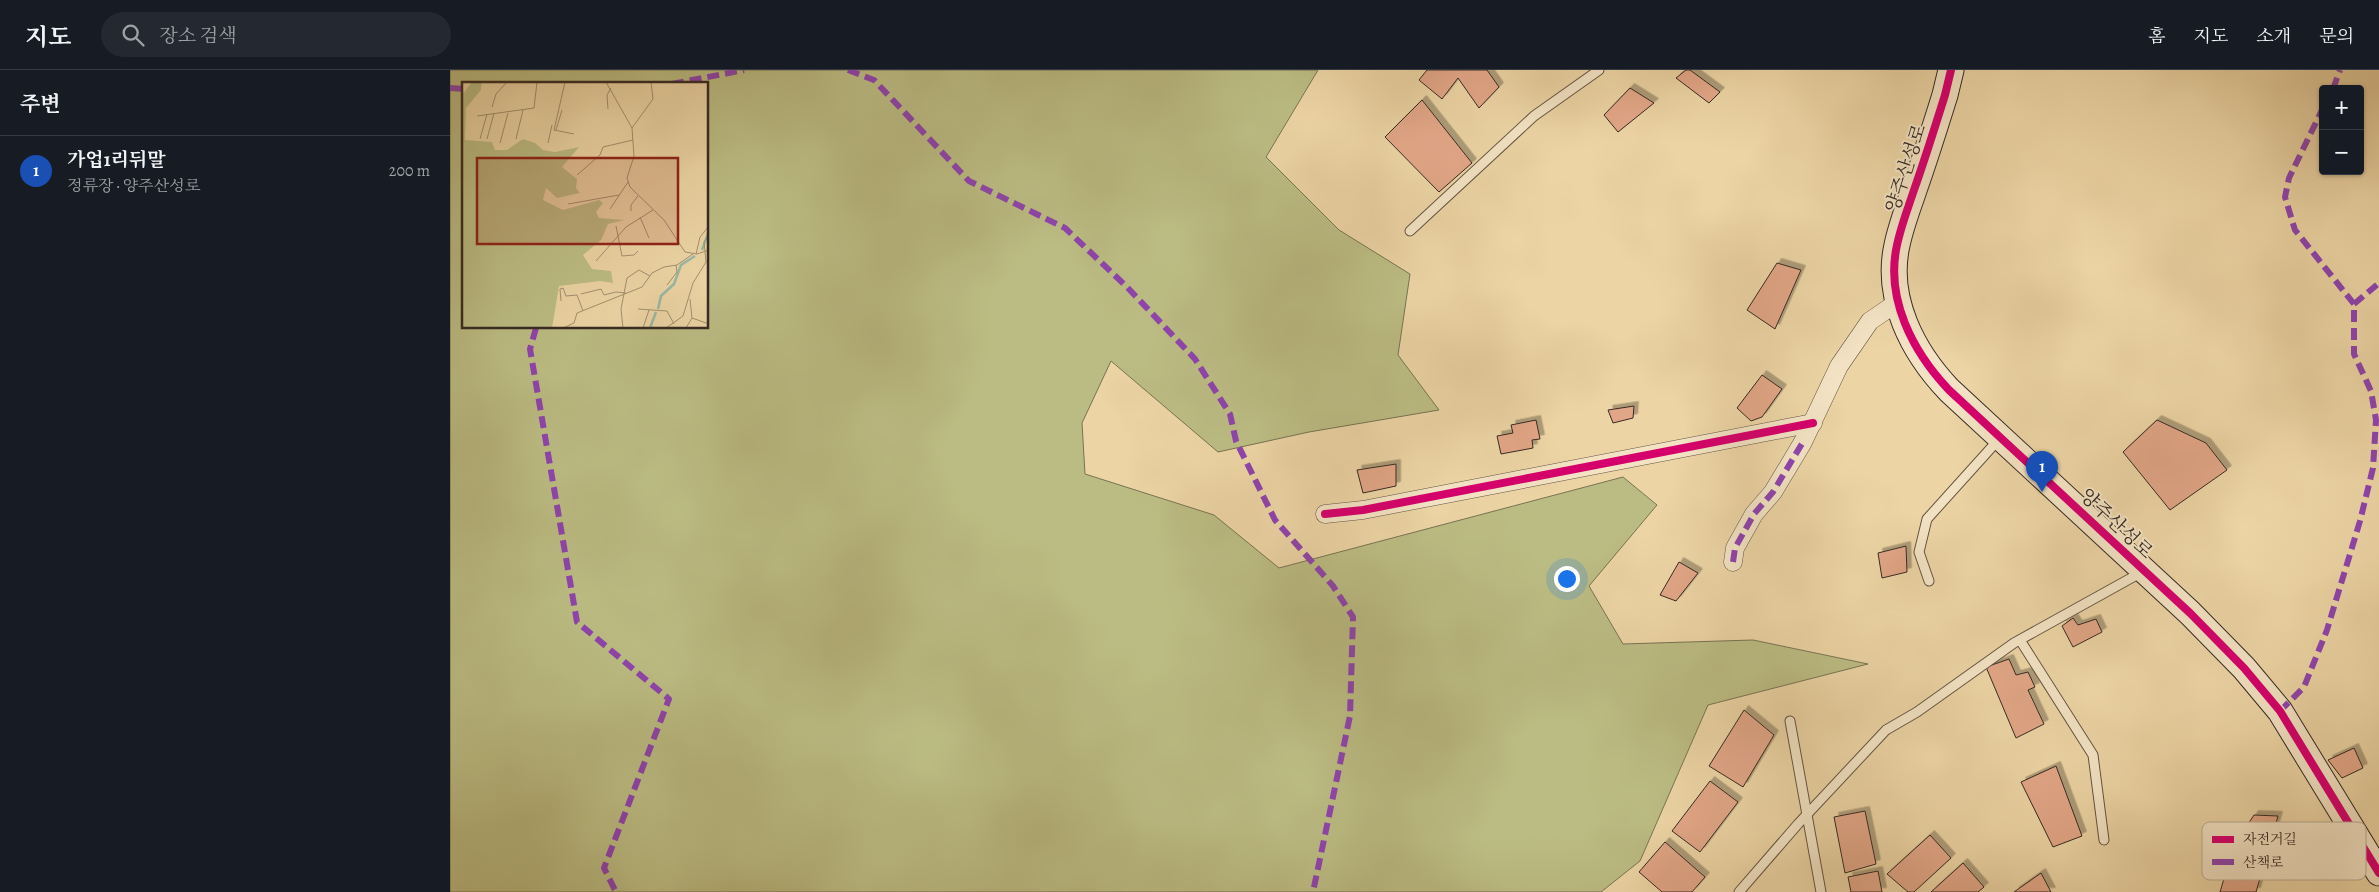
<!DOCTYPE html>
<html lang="ko">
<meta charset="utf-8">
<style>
body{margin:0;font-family:Alegreya,"Noto Serif KR",serif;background:#242831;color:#f1f3f6}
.controls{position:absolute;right:15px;top:15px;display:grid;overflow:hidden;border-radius:5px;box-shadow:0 1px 4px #0004}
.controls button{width:45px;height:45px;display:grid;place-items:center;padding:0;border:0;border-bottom:1px solid #363941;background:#171b24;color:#f1f3f6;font:25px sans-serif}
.you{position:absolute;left:1116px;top:508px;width:18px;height:18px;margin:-12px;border:4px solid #fff;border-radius:50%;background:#1a73e8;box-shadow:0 0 0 8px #1a73e833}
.badge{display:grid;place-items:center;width:32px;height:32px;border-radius:50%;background:#b45309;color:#fff;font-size:16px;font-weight:700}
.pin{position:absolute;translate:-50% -41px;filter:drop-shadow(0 1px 2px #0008)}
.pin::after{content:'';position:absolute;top:26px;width:18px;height:15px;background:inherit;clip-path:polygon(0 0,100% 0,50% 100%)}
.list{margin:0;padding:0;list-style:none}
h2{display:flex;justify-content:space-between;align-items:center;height:65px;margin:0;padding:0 20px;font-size:21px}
h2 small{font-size:16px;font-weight:400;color:#9ea1a6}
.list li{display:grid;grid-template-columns:32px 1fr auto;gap:15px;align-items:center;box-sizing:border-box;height:70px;padding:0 20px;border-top:1px solid #363941}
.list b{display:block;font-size:19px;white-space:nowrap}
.list p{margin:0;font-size:16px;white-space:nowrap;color:#9ea1a6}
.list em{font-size:16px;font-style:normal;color:#9ea1a6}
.icon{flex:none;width:28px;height:28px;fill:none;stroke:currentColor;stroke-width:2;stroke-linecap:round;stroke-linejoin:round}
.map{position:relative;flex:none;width:1929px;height:822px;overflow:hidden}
header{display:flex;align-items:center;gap:30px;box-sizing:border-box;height:70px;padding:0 25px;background:#171b24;border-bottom:1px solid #363941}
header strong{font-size:24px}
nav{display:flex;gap:28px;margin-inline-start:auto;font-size:18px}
.search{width:350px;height:45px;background:#242831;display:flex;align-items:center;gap:12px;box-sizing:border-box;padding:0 18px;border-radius:28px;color:#9ea1a6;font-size:19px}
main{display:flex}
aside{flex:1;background:#171b24}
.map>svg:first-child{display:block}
.green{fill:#bbbc83;stroke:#787353;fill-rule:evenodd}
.building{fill:#e1a687;stroke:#362a23;filter:url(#shadow)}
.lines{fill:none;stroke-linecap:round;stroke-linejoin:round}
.lane-casing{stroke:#645443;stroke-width:11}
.street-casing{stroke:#645443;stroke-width:19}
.secondary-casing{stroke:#362a23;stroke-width:27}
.lane{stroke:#f3e3c4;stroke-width:9}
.street{stroke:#f3e3c4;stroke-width:18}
.secondary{stroke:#f3e3c4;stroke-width:25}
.quiet{stroke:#8e44ad;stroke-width:6;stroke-dasharray:12 6;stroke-linecap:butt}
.cycleway-casing{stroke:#f3e3c4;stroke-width:11}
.cycleway{stroke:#d6006c;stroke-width:8}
.labels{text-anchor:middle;stroke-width:4;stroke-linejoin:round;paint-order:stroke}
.street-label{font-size:19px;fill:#362a23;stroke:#f3e3c4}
.inset-river{fill:none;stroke:#99b8a5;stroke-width:2.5}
.inset-road{fill:none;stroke:#a39070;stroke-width:1}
.view{fill:#8f2418;fill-opacity:0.15;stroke:#8f2418;stroke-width:2.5}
.inset-edge{fill:none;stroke:#362a23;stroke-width:2.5}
.key{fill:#f3e3c4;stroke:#baac94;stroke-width:1}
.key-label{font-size:14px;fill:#362a23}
</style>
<header>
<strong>지도</strong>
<div class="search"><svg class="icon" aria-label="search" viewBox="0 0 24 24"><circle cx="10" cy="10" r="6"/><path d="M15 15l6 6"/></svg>장소 검색</div>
<nav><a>홈</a><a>지도</a><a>소개</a><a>문의</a></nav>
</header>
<main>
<aside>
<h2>주변<small></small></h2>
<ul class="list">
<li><span class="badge" style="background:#1a4fb4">1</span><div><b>가업1리뒤말</b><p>정류장 · 양주산성로</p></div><em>200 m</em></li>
</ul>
</aside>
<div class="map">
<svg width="1929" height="822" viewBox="0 0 1929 822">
<defs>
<filter id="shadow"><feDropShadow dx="4.5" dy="-4.5" stdDeviation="0" flood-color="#0004"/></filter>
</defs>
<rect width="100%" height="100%" fill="#ecd4a4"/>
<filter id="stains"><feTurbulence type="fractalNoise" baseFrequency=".004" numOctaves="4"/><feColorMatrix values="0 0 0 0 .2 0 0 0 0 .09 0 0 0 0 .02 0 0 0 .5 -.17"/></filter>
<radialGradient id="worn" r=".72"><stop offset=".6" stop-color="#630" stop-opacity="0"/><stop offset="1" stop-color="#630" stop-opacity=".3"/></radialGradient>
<path class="green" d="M0 0H868L816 87 889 160 960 204 948 285 989 340 859 362 768 382 661 291 632 353 635 404 764 445 829 498 1173 407 1207 435 1139 516 1173 574 1303 570 1418 594 1258 635 1190 791 1151 822H0ZM14 14H258V258H14Z"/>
<g class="building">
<polygon points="977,0 1037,0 1049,17 1029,38 1008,8 992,29 969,10"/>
<polygon points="1236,0 1240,0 1270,22 1259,33 1226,8"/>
<polygon points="1180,18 1204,33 1168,62 1154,45"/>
<polygon points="972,30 1022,93 989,122 935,67"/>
<polygon points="1327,193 1351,200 1325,259 1297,240"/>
<polygon points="1312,305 1332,319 1312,347 1301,351 1287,338"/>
<polygon points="1184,336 1183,348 1163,353 1158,340"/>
<polygon points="1086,350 1090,369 1082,370 1083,378 1051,384 1047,366 1063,363 1061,355"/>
<polygon points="1707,350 1756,373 1777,400 1720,440 1673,382"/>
<polygon points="946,394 946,416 913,423 907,400"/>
<polygon points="1456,476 1457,502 1432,508 1428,483"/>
<polygon points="1229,492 1248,503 1226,531 1210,525"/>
<polygon points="1623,548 1628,555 1646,549 1652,562 1623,577 1612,556"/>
<polygon points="1559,589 1566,605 1578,602 1585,617 1578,620 1594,654 1566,668 1536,597"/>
<polygon points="1294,640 1324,665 1293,717 1259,696"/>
<polygon points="1904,678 1913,698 1892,708 1878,690"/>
<polygon points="1606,696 1632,766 1603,777 1571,712"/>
<polygon points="1260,711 1288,732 1250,782 1222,761"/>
<polygon points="1415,741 1426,794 1395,803 1384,747"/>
<polygon points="1804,745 1828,746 1806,822 1770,822 1784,775"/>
<polygon points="1480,765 1501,788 1464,822 1458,822 1437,804"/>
<polygon points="1215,772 1255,807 1242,822 1212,822 1189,802"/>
<polygon points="1513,793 1534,817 1528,822 1481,822"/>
<polygon points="1428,801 1432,822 1401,822 1398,807"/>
<polygon points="1591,803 1601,822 1564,822"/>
</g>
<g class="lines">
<defs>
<g id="lane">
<polyline points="960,161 1084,46 1149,0"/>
<polyline points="1479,511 1469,482 1477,449 1550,368"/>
<polyline points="1570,570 1643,685 1654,770"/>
<polyline points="1340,651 1371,822"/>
<polyline points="1289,822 1348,754 1436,660 1467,642 1564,573 1692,502"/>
</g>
<g id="street">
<polyline points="875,444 913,440 1363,353"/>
<polyline points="1283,492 1285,478 1304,444 1323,422 1353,372 1389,296 1420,251 1448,232"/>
</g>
<path id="secondary" d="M1501 0 1495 25C1485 57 1475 89 1464 120 1458 138 1451 156 1447 175 1435 229 1463 282 1499 320L1740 543 1794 598 1830 641 1929 803"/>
</defs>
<use href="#lane" class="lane-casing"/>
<use href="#street" class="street-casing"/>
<use href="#secondary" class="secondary-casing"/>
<use href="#lane" class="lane"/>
<use href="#street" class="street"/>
<use href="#secondary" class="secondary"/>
<g class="quiet">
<polyline points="398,0 424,10 519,111 615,158 677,217 745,289 780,344 786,371 825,450 883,516 903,547 900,646 863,822"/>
<polyline points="222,14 294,0"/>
<polyline points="0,18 14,19"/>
<polyline points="1883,19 1890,0"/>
<polyline points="1904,234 1929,213"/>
<polyline points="86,258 80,279 127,552 219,629 154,798 166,822"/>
<polyline points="1283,492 1285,478 1304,444 1323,422 1353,372"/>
<polyline points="1830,641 1854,617 1877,560 1910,451 1923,398 1926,350 1921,321 1904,284 1904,234 1845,160 1835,127 1839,108 1873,38"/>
</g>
<defs>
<g id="cycleway">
<path d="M1501 0 1495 25C1485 57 1475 89 1464 120 1458 138 1451 156 1447 175 1435 229 1463 282 1499 320L1740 543 1794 598 1830 641 1929 803"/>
<polyline points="875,444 913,440 1363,353"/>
</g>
</defs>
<use href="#cycleway" class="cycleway-casing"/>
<use href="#cycleway" class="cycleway"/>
</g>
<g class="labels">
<g class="street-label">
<text transform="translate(1455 98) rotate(-72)" y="7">양주산성로</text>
<text transform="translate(1667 453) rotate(43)" y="7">양주산성로</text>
</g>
</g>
<g transform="translate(12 12)">
<rect width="246" height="246" fill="#ecd4a4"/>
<path d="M10 0H20L19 8 4 26 3 58 30 60 33 68H45L61 57 73 61 81 68 93 70 117 65 100 85 115 97 114 106 118 111 95 116 84 106 81 118 101 128 137 118 141 121 134 130 137 136 162 138 146 142 139 158 121 173 130 187 149 189 151 201 138 199 97 204 90 246H0V13Z" fill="#bbbc83"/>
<path class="inset-river" d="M240 168 247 149M196 227 199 214 212 202 219 183 233 174M188 246 194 230"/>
<path class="inset-road" d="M103 0 92 48 112 52M144 0 170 46 172 74 165 96 168 105 202 138 223 170 235 172 247 168M30 25 34 12 45 0M146 27 145 13 149 6M15 34 72 26 75 0M170 46 191 17 189 0M94 48 100 28M18 57 25 32M25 57 32 31M54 57 61 28M38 61 46 31M86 61 90 43M115 93 138 73 141 65 171 58M106 122 157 113M148 127 166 100M169 129V123L176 114M178 135 187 156M154 144 160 174 172 173 176 169M234 172 238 155 247 144M134 179 164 145 191 128M205 203 215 190 214 183M119 212 139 207 142 213 154 210 164 211M99 219 98 207 101 206 104 214 115 213 121 229M176 227 205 229 212 242M230 236 247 242M101 246 112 241 115 231 180 205 190 191 202 185 215 183 231 172M161 246 159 227 165 196 177 188 188 194M181 246 187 228M204 246 221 234 231 201 244 180 242 160 247 153M224 246 230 236 228 217"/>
<path class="view" d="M15 76H216V162H15Z"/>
<rect width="246" height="246" class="inset-edge"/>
</g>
<rect x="1752" y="752" width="164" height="58" rx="8" class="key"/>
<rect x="1762" y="766" width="22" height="7" fill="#d6006c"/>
<rect x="1762" y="789" width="22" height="6" fill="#8e44ad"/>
<g class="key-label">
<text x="1793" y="774">자전거길</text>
<text x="1793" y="797">산책로</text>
</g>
<rect width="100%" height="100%" filter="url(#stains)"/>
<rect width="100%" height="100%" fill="url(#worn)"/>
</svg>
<div class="controls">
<button>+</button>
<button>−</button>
</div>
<div class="you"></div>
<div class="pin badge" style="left:1592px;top:422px;background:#1a4fb4">1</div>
</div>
</main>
